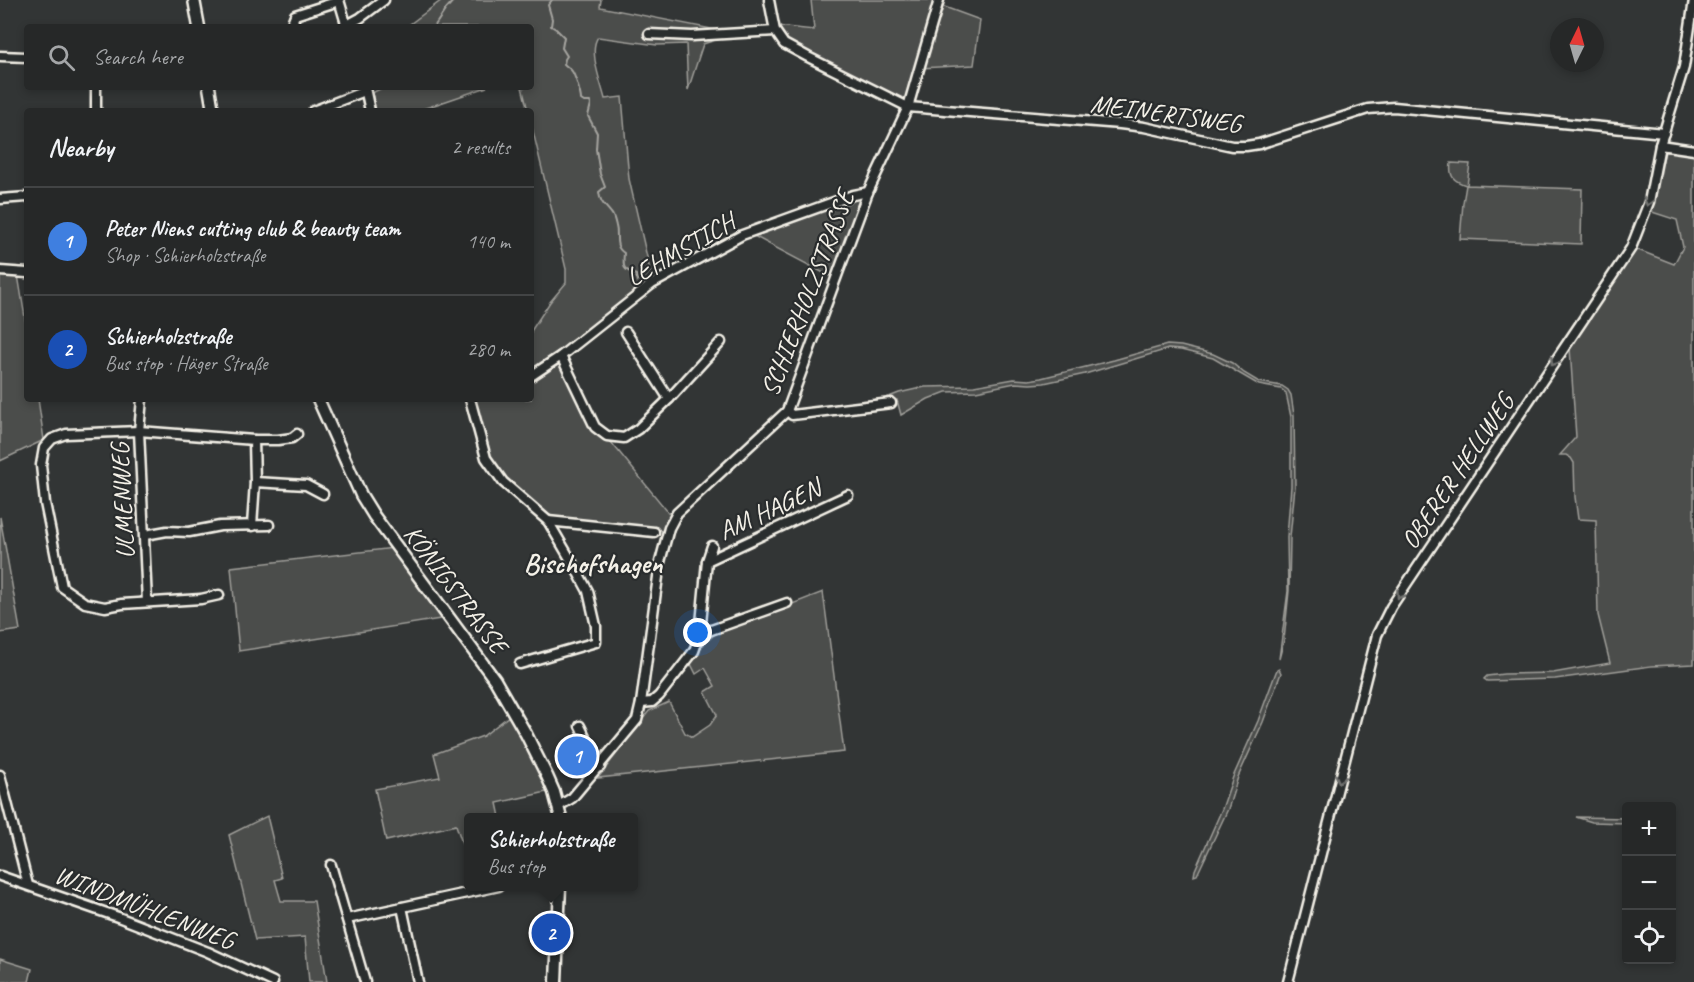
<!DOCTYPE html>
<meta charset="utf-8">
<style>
body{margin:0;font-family:Caveat,sans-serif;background:#323434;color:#f1f3f6}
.controls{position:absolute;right:18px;bottom:18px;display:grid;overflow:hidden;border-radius:6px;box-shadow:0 3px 9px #0003}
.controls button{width:54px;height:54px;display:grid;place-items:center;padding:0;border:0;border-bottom:2px solid #424445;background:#262828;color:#f1f3f6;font:30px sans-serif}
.compass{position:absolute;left:1550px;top:18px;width:54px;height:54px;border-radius:50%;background:#262828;box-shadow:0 3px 9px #0003;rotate:5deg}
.you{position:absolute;left:698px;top:633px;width:21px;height:21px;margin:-15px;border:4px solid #fff;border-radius:50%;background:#1a73e8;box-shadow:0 0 0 9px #1a73e833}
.badge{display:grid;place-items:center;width:39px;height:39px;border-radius:50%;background:#d6ab8b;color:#fff;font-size:20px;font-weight:700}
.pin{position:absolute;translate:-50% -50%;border:3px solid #fff;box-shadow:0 2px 6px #0006}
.popup{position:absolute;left:464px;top:813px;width:174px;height:78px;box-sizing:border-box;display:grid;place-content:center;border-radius:6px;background:#262828;filter:drop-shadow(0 2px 4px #0005);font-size:20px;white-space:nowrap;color:#a4a6a8}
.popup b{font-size:22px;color:#f1f3f6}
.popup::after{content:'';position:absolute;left:50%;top:100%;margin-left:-12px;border:12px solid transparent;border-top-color:#262828}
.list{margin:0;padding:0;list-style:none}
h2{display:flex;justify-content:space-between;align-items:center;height:78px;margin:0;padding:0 24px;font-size:26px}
h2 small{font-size:20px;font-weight:400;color:#a4a6a8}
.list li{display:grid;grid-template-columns:39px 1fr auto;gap:18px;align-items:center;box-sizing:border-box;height:108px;padding:0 24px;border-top:2px solid #424445}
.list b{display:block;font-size:22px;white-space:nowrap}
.list p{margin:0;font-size:20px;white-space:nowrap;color:#a4a6a8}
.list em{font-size:20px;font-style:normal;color:#a4a6a8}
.icon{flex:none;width:33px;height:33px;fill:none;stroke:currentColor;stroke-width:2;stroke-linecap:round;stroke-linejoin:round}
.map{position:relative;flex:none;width:1694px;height:982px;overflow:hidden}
.search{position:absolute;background:#262828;box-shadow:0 3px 9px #0003;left:24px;top:24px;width:510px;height:66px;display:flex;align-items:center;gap:15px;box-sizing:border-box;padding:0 21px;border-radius:6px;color:#a4a6a8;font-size:22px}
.panel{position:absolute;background:#262828;box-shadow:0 3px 9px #0003;left:24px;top:108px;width:510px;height:294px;border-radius:6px}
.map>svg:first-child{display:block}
.green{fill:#4b4d4c;stroke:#a09f9a;stroke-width:1.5}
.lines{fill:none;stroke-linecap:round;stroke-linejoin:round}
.stream{stroke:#a6a5a0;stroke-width:2}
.minor-casing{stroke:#f4f1e8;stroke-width:13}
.major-casing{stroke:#f4f1e8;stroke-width:15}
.minor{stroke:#2a2d2e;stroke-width:8}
.major{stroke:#2a2d2e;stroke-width:10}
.oneway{stroke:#71726f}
.labels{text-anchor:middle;stroke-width:4.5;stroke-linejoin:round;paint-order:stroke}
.street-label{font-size:26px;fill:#f4f1e8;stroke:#2a2d2e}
.quarter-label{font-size:28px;font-weight:bold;fill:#f4f1e8;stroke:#2a2d2e}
</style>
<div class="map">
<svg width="1694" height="982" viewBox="0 0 1694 982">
<rect width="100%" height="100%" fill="#323535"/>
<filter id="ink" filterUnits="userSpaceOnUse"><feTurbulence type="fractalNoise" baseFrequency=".0167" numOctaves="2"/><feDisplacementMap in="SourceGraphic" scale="12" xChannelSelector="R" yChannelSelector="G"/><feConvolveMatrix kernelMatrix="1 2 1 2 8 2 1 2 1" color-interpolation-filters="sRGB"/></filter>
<g filter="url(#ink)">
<g class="green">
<path d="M442 0H601L600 7 722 31V38L703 44 688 90 686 44 657 45 598 37C588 50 601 83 605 99L622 97 629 179 652 279 630 295 558 354 531 370V331L550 302 566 283V269L531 123V111H528L522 87H531V27H406Z"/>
<polygon points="811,0 934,0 908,94 905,98 898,98 801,50 787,41 777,29 777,26 814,30"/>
<polygon points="939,5 980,20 974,65 921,68"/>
<polygon points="384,87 487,87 417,111 376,111 372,93"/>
<polygon points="1665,152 1694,153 1694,664 1651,666 1555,679 1487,681 1484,679 1487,676 1504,674 1553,673 1610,663 1598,615 1596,520 1578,519 1575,497 1574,463 1571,458 1566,455 1560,455 1576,437 1570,348 1633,248 1674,264 1683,247 1677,220 1649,211"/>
<path d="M1451 163 1470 164 1467 185 1582 189 1581 244 1460 239 1463 203 1466 185C1454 181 1449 177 1451 163Z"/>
<polygon points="858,197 861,202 833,278 750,234"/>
<polygon points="0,273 18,275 27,330 27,399 38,399 44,440 0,461"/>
<polygon points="1167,345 1181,346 1213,354 1232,363 1244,373 1259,382 1282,386 1288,390 1291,395 1294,415 1295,487 1290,537 1289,591 1284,640 1279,659 1288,591 1287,537 1291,486 1291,417 1286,393 1281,389 1259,385 1213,358 1181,350 1168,349 1085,374 1044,383 1030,384 1015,383 976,391 946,392 928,399 901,415 897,400 879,401 899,393 925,387 974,386 1014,379 1029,380 1041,378 1114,360"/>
<polygon points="561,362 594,428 611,442 672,517 665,531 548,519 504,480 490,461 472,399 531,399 531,380"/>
<polygon points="0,517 20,630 0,633"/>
<polygon points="394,548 447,618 239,651 231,567"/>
<polygon points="823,592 844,752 598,778 649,711 669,702 685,733 692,737 710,725 717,715 705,692 715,686 705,668 696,674 690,662 698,650 715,634"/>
<polygon points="1279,669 1281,673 1263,722 1238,777 1228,809 1197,875 1194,876 1195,870 1222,809 1233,777 1258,721 1276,672 1277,670"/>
<polygon points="513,713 551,791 497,803 500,817 468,818 468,861 456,825 386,841 375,789 440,777 434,754 483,736"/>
<polygon points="267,816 282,878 275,880 281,901 314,901 327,982 309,982 305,937 255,940 229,835"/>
<polygon points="1576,817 1626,818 1626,823 1592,822"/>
<polygon points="0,959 32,969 29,982 0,982"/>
</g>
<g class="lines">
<g class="stream">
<path d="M552 0 548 5 552 19 551 26 556 29 564 37 562 48 567 56 565 59 564 64C566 66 569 68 571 70 575 74 581 95 581 100L584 102H590L591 104 588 116 597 133 596 149 600 174 605 187 599 192C600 203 605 205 611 213 614 216 615 222 616 226 619 236 613 246 624 253 623 267 622 269 636 275L637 281"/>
<polyline points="434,27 446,9 454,0"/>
</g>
<defs>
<g id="minor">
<polyline points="339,0 347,27"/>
<polyline points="769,0 775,31 784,44 808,57 908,107 1120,124 1144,127 1232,146 1246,146 1259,144 1368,109 1394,107 1664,133"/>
<polyline points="347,25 360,18 384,0"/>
<polyline points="296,27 293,20 295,15 339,1"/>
<polyline points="649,34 692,36 775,31"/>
<polyline points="0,56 27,57"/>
<polyline points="365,88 370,111"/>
<polyline points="96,111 96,87"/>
<polyline points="313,111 365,91"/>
<polyline points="1660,145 1694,150"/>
<polyline points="0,199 27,197"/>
<polyline points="0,271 27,273"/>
<polyline points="626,332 669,399"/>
<polyline points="561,356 595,427 607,436 624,438 638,429 669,399 721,342"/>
<polyline points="531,376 561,356 652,284 742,235 853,195 868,192"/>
<polyline points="142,399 139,431 147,602"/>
<polyline points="470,399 486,458 503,482 548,521 576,569 588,591 596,626 596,642 520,664"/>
<polyline points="787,411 792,415 891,403"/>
<polyline points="255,482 306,485 323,494"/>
<polyline points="548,521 654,532"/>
<polyline points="252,526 255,482 254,440"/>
<polyline points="145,535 167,531 189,532 220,526 269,525"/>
<polyline points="707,561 848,495"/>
<polyline points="219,595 201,599 122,604 105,607 85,603 62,587 45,503 41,465 44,448 52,439 66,434 139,431 254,440 278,440 292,438 297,434"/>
<polyline points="700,634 787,603"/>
<polyline points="641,703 652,702 659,696 694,651 700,634 707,561 712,546"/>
<polyline points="580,726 600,767"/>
<polyline points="0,775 28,885"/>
<polyline points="559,806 572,798 637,720 641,703 660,562 669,528 677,513 787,411 868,192 908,107 939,0"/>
<polyline points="331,865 365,982"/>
<polyline points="0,876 118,917 208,952 273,982"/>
<polyline points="402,907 418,982"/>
<polyline points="347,919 499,886"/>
<polyline points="1288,982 1377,635 1391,607 1631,248 1649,202 1660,145 1684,67 1694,0"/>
</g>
<g id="major">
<polyline points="194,0 199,27"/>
<polyline points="209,87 213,111"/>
<polyline points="318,399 361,495 374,516 495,680 526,734 547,776 554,792 561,818"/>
<polyline points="556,982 560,886"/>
</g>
</defs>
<use href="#minor" class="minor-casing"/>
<use href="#major" class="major-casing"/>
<use href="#minor" class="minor"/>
<use href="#major" class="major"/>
</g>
<defs><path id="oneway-chevron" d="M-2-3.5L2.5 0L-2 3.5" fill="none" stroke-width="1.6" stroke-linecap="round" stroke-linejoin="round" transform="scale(1.5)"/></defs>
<g class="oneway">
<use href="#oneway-chevron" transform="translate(1648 202) rotate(106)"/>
<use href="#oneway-chevron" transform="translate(1554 362) rotate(124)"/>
<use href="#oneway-chevron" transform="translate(1400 595) rotate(124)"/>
<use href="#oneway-chevron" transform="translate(1340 779) rotate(104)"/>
</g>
</g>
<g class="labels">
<g class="street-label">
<text transform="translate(1166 113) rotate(8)" y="9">MEINERTSWEG</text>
<text transform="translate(680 249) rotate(-30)" y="9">LEHMSTICH</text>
<text transform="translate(807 293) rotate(-69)" y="9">SCHIERHOLZSTRASSE</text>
<text transform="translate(1457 471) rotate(-56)" y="9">OBERER HELLWEG</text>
<text transform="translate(122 501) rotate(-93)" y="9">ULMENWEG</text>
<text transform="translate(769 509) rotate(-25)" y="9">AM HAGEN</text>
<text transform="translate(456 589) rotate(53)" y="9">KÖNIGSTRASSE</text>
<text transform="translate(145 907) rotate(21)" y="9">WINDMÜHLENWEG</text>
</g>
<g class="quarter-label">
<text x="593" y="573">Bischofshagen</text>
</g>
</g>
</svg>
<div class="controls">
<button>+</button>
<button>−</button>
<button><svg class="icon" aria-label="locate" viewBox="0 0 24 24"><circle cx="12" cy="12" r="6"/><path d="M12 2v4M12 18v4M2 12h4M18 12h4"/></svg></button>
</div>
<svg class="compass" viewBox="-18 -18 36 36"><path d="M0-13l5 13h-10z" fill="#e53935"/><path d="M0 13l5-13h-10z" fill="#a4a6a8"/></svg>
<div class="you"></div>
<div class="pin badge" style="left:577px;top:756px;background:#3f7fe0">1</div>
<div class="pin badge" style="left:551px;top:933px;background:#1a4fb4">2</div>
<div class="popup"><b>Schierholzstraße</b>Bus stop</div>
<div class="search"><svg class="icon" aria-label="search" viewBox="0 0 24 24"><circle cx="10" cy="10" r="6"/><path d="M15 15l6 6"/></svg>Search here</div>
<section class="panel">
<h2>Nearby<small>2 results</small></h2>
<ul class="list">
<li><span class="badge" style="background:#3f7fe0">1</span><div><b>Peter Niens cutting club &amp; beauty team</b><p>Shop · Schierholzstraße</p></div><em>140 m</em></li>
<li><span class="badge" style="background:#1a4fb4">2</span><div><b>Schierholzstraße</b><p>Bus stop · Häger Straße</p></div><em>280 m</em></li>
</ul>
</section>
</div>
